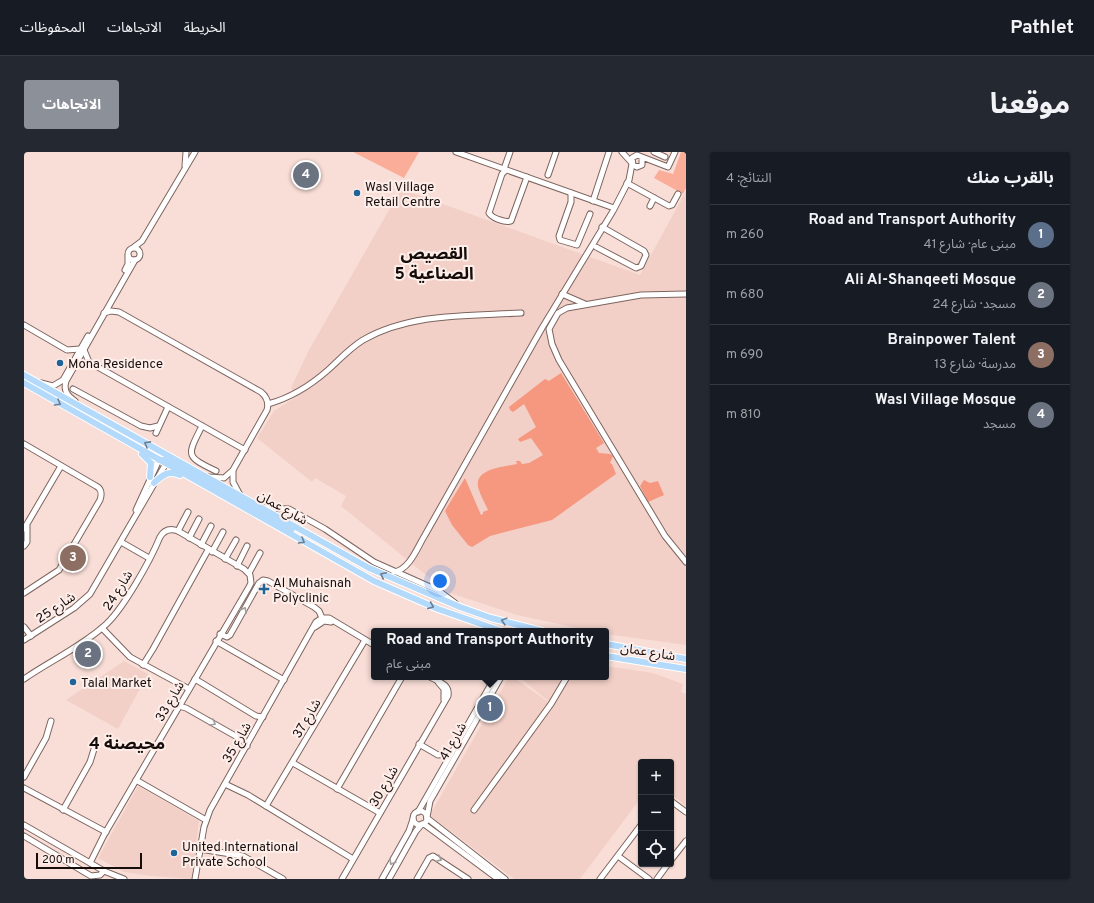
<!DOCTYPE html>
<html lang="ar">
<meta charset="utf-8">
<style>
body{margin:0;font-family:Overpass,"Noto Sans Arabic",sans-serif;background:#242831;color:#f1f3f6;direction:rtl}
.controls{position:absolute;right:12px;bottom:12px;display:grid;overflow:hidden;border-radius:4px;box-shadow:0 1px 3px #0004}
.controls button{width:36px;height:36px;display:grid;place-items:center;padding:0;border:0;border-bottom:1px solid #363941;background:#171b24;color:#f1f3f6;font:20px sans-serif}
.scale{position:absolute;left:12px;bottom:10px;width:106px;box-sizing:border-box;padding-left:4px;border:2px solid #160d0b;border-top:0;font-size:11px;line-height:14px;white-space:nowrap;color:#160d0b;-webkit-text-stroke:3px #feeeea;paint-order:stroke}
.you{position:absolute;left:416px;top:429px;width:14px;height:14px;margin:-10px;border:3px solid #fff;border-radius:50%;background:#1a73e8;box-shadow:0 0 0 6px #1a73e833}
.badge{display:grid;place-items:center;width:26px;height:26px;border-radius:50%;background:#8c9099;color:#fff;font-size:13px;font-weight:700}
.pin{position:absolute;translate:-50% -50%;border:2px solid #fff;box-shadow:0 1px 4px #0006}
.popup{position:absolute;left:347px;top:476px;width:238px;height:52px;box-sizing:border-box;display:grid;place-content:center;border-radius:4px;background:#171b24;filter:drop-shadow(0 1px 3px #0005);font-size:13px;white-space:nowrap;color:#9ea1a6}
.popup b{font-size:15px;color:#f1f3f6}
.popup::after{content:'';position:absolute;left:50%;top:100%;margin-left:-8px;border:8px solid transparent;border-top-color:#171b24}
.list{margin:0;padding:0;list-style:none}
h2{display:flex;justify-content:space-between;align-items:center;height:52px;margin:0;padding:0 16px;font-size:17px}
h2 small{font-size:13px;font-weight:400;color:#9ea1a6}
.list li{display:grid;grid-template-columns:26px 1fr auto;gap:12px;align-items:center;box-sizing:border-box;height:60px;padding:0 16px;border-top:1px solid #363941}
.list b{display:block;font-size:15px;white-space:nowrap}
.list p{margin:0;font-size:13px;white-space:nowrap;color:#9ea1a6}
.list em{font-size:13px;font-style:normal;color:#9ea1a6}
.icon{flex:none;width:22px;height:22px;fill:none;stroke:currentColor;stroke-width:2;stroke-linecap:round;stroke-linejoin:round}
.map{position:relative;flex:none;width:662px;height:727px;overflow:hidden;direction:ltr;border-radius:4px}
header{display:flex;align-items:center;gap:24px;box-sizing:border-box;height:56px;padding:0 20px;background:#171b24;border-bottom:1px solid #363941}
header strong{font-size:19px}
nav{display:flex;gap:22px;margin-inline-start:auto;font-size:14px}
.intro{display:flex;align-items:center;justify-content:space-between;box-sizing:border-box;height:96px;padding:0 24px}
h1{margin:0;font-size:28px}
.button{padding:10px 18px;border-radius:4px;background:#8c9099;color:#fff;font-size:14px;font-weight:700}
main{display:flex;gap:24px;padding:0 24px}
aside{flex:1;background:#171b24;border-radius:4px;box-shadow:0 1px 3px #0004}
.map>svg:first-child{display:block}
.built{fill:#f2d0c7}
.green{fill:#faae9a}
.forest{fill:#f6977f}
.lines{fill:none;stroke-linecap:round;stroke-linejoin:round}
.minor-casing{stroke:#7c655f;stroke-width:7}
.major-casing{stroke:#fff;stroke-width:8}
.minor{stroke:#fff;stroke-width:5}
.major{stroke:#b3d9fb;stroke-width:6}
.oneway{stroke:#6c7d8f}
.oneway2{stroke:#a29e9d}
.poi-dot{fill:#1f6499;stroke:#feeeea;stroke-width:1.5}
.labels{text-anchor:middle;stroke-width:4;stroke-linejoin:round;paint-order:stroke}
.poi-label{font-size:13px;fill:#160d0b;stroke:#feeeea;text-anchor:start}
.street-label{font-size:13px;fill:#160d0b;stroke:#feeeea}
.district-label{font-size:17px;font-weight:bold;fill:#160d0b;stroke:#feeeea}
</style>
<header>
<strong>Pathlet</strong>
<nav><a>الخريطة</a><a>الاتجاهات</a><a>المحفوظات</a></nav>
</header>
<div class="intro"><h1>موقعنا</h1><a class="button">الاتجاهات</a></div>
<main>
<aside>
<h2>بالقرب منك<small>النتائج: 4</small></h2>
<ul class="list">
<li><span class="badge" style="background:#5c6f8a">1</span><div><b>Road and Transport Authority</b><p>مبنى عام · شارع 41</p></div><em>260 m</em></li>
<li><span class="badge" style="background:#6b7280">2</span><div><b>Ali Al-Shanqeeti Mosque</b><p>مسجد · شارع 24</p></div><em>680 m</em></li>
<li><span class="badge" style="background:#8d6e63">3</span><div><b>Brainpower Talent</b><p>مدرسة · شارع 13</p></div><em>690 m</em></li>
<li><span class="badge" style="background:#6b7280">4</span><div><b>Wasl Village Mosque</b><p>مسجد</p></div><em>810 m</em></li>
</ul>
</aside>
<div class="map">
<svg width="662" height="727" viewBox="0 0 662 727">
<rect width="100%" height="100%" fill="#f9ded7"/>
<g class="built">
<polygon points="377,37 616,123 662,39 662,493 582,482 582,479 566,479 493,463 423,440 317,354 322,344 291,326 288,330 233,286 250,259 272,245 267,236 285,198"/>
<polygon points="100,509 124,522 94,577 42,548"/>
<polygon points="582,514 629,521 659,532 657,540 662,542 662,654 647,642 647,610 617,610 617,646 556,727 490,727 408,665 407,661 485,525 489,525 534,557 495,525 582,525"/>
<polygon points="114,634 175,669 168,727 127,724 100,720 74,706"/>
</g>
<g class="green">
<polygon points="329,0 395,0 380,26"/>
<polygon points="657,0 662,0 662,36 659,42 630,26 635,18 649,22"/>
</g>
<g class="forest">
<path d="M537 221 580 291 572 296 575 301 586 302 589 304 586 311 588 312 592 322 528 368 466 384 448 395 444 393 428 373 421 359 422 357 441 326 457 363 459 362V360L464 358C461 351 457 345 455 338 447 317 479 315 493 312L492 309H496L498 312 505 311 519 303 507 286 496 290 494 287 512 275 500 252 489 260 486 258 485 255 521 227 525 229Z"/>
<polygon points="620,328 626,331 634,329 640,343 624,350 616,334"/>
</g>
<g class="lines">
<defs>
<g id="minor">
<polyline points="432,0 590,56"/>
<polyline points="598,0 607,10"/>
<polyline points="630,0 641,5"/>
<polyline points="618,5 618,13 613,15 609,13 608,6 613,3 644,15 651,0"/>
<polyline points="161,14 162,0"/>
<polyline points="480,17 486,0"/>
<path d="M482 18 478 22 465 61C468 66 481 71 487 69L503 25"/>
<polyline points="524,23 532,0"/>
<polyline points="603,31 645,54 648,53 654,42"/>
<polyline points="547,41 547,50 535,84 536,88 553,93 566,62"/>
<polyline points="569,49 585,0"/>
<polyline points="626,54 630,46"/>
<polyline points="110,95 118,89 171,0"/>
<polyline points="572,95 612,116 617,114 622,103 620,99 578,75"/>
<circle cx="110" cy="102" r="6"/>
<polyline points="101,118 104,112 104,104"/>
<polyline points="538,142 561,152"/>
<polyline points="662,142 617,143 543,156 534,161 525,177 528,192 535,208 641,384 662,410"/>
<path d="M80 161 87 159 95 160 237 240C243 245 245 251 243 258L209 318 200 326 185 325"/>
<polyline points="0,173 43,198 56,197"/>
<polyline points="60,198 65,210 221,298"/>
<polyline points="17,231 29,234 39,228 64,184"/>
<polyline points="49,237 117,274 126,276 134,274"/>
<path d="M51 249C44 244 39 239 42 229L111 108"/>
<path d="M244 252C266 246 287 233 304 218 316 207 326 196 339 188 386 161 444 164 497 161"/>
<path d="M178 274C163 304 161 304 192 319"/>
<polyline points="132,281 144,255"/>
<path d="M0 292 72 334C78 337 78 342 76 348L35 418 0 441"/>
<polyline points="209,319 209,330 216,343"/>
<polyline points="240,356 265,357 301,377 350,410 415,439 431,451"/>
<polyline points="112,358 135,308"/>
<polyline points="0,377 37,314"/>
<polyline points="154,379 164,360"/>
<polyline points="165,386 175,367"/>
<polyline points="97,390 125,406"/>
<polyline points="177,393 187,374"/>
<polyline points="0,394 3,390 3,374"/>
<polyline points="188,400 199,380"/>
<polyline points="201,407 212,388"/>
<polyline points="213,414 223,394"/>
<path d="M370 420C386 417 393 396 401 383L518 176 589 59 605 28 608 12"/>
<polyline points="225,421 236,401"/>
<polyline points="0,475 7,484"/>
<polyline points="291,475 300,469 307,470"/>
<polyline points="78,476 106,505 165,537"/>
<polyline points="196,482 203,485 206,483 235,431 239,428 244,429 290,455 295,459 298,466"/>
<polyline points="0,488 50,456 66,442 144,308"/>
<polyline points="192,489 260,528"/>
<polyline points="119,513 129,497 184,398"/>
<path d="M0 527C26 509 55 496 79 475 98 460 127 407 136 385 140 378 146 376 154 379L220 417 226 423 227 431 225 435 80 683 66 711"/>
<polyline points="171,527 232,564 239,565"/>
<polyline points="414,530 420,537 420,548"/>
<polyline points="155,554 162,556 215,586 221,590 223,594"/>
<polyline points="395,592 414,603 427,601"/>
<polyline points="269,611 356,661"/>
<polyline points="0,625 22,586 27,569"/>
<polyline points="112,628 182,668"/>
<polyline points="201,632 224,643 329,707"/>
<polyline points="0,636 82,680"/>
<polyline points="313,637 378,525"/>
<polyline points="647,649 662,660"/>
<polyline points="242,654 341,488"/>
<polyline points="39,658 66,610 71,594"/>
<polyline points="450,658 527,552 543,525"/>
<circle cx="396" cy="666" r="7"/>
<polyline points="394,660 471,525"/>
<polyline points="403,665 406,649 477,525"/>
<polyline points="403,666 481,727"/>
<polyline points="400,672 474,727"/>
<polyline points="0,673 80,719 100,727"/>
<polyline points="0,684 67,724 76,723 80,719"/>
<polyline points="176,697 219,704 259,727"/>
<polyline points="594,704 625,727"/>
<polyline points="647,708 662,689"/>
<polyline points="171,727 180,675 186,658 292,470 298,466 305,466 350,493"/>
<path d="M318 727 424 544C426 532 415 530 406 525"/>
<polyline points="358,727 385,679 389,667"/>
<polyline points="365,727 392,679 398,672"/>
<polyline points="393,727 405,706 409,704 444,727"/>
<polyline points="576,727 617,673"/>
<polyline points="633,727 644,712"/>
</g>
<g id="major">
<polyline points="0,223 345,416 436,455 467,466 518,479"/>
<polyline points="0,231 350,429 414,457 477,479"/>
<polyline points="118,302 127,311 126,325"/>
<polyline points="135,308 144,308 268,377"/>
<path d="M130 331C138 323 145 318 156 323"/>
<polyline points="582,492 662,507"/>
<polyline points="582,504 662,517"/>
</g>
</defs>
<use href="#minor" class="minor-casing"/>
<use href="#major" class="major-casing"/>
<use href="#minor" class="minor"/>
<use href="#major" class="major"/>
</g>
<defs><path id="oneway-chevron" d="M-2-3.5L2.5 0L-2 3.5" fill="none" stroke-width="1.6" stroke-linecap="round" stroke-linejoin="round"/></defs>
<g class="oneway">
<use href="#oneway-chevron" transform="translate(34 251) rotate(30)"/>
<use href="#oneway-chevron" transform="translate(123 292) rotate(-151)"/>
<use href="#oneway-chevron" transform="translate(278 389) rotate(30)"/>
<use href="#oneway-chevron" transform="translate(359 423) rotate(-155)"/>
<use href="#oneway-chevron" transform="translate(407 454) rotate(23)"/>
<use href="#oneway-chevron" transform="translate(480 469) rotate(-165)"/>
</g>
<g class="oneway2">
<use href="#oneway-chevron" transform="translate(220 458) rotate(-61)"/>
<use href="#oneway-chevron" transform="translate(189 571) rotate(30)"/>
<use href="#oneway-chevron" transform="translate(415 707) rotate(27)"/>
<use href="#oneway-chevron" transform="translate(368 710) rotate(120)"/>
</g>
<g class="poi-dot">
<circle cx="333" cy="41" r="4"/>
<circle cx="36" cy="211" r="4"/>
<path d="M238 431h4v4h4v4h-4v4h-4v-4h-4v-4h4z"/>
<circle cx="49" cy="530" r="4"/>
<circle cx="150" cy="701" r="4"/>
</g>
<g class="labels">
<g class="poi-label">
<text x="341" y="39">Wasl Village<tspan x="341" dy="15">Retail Centre</tspan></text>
<text x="44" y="216">Mona Residence</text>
<text x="249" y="435">Al Muhaisnah<tspan x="249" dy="15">Polyclinic</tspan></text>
<text x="57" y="535">Talal Market</text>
<text x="158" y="699">United International<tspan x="158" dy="15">Private School</tspan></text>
</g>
<g class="street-label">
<text transform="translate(259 355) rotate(30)" y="5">شارع عمان</text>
<text transform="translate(93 438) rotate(-58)" y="5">شارع 24</text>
<text transform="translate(31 455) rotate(-34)" y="5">شارع 25</text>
<text transform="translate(624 499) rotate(9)" y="5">شارع عمان</text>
<text transform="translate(145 549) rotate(-60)" y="5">شارع 33</text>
<text transform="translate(282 566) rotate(-60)" y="5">شارع 37</text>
<text transform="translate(428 589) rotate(-60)" y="5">شارع 41</text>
<text transform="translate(212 590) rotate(-60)" y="5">شارع 35</text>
<text transform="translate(359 634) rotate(-60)" y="5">شارع 30</text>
</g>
<g class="district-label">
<text x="410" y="107">القصيص<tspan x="410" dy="20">الصناعية 5</tspan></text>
<text x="103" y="597">محيصنة 4</text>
</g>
</g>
</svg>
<div class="controls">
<button>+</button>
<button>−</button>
<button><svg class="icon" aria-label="locate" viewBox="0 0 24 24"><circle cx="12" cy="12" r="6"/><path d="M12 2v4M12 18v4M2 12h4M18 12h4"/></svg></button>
</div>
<div class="scale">200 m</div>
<div class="you"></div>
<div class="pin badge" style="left:466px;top:556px;background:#5c6f8a">1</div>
<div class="popup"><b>Road and Transport Authority</b>مبنى عام</div>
<div class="pin badge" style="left:64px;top:502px;background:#6b7280">2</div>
<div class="pin badge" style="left:49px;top:406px;background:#8d6e63">3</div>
<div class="pin badge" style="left:282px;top:23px;background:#6b7280">4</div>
</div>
</main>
